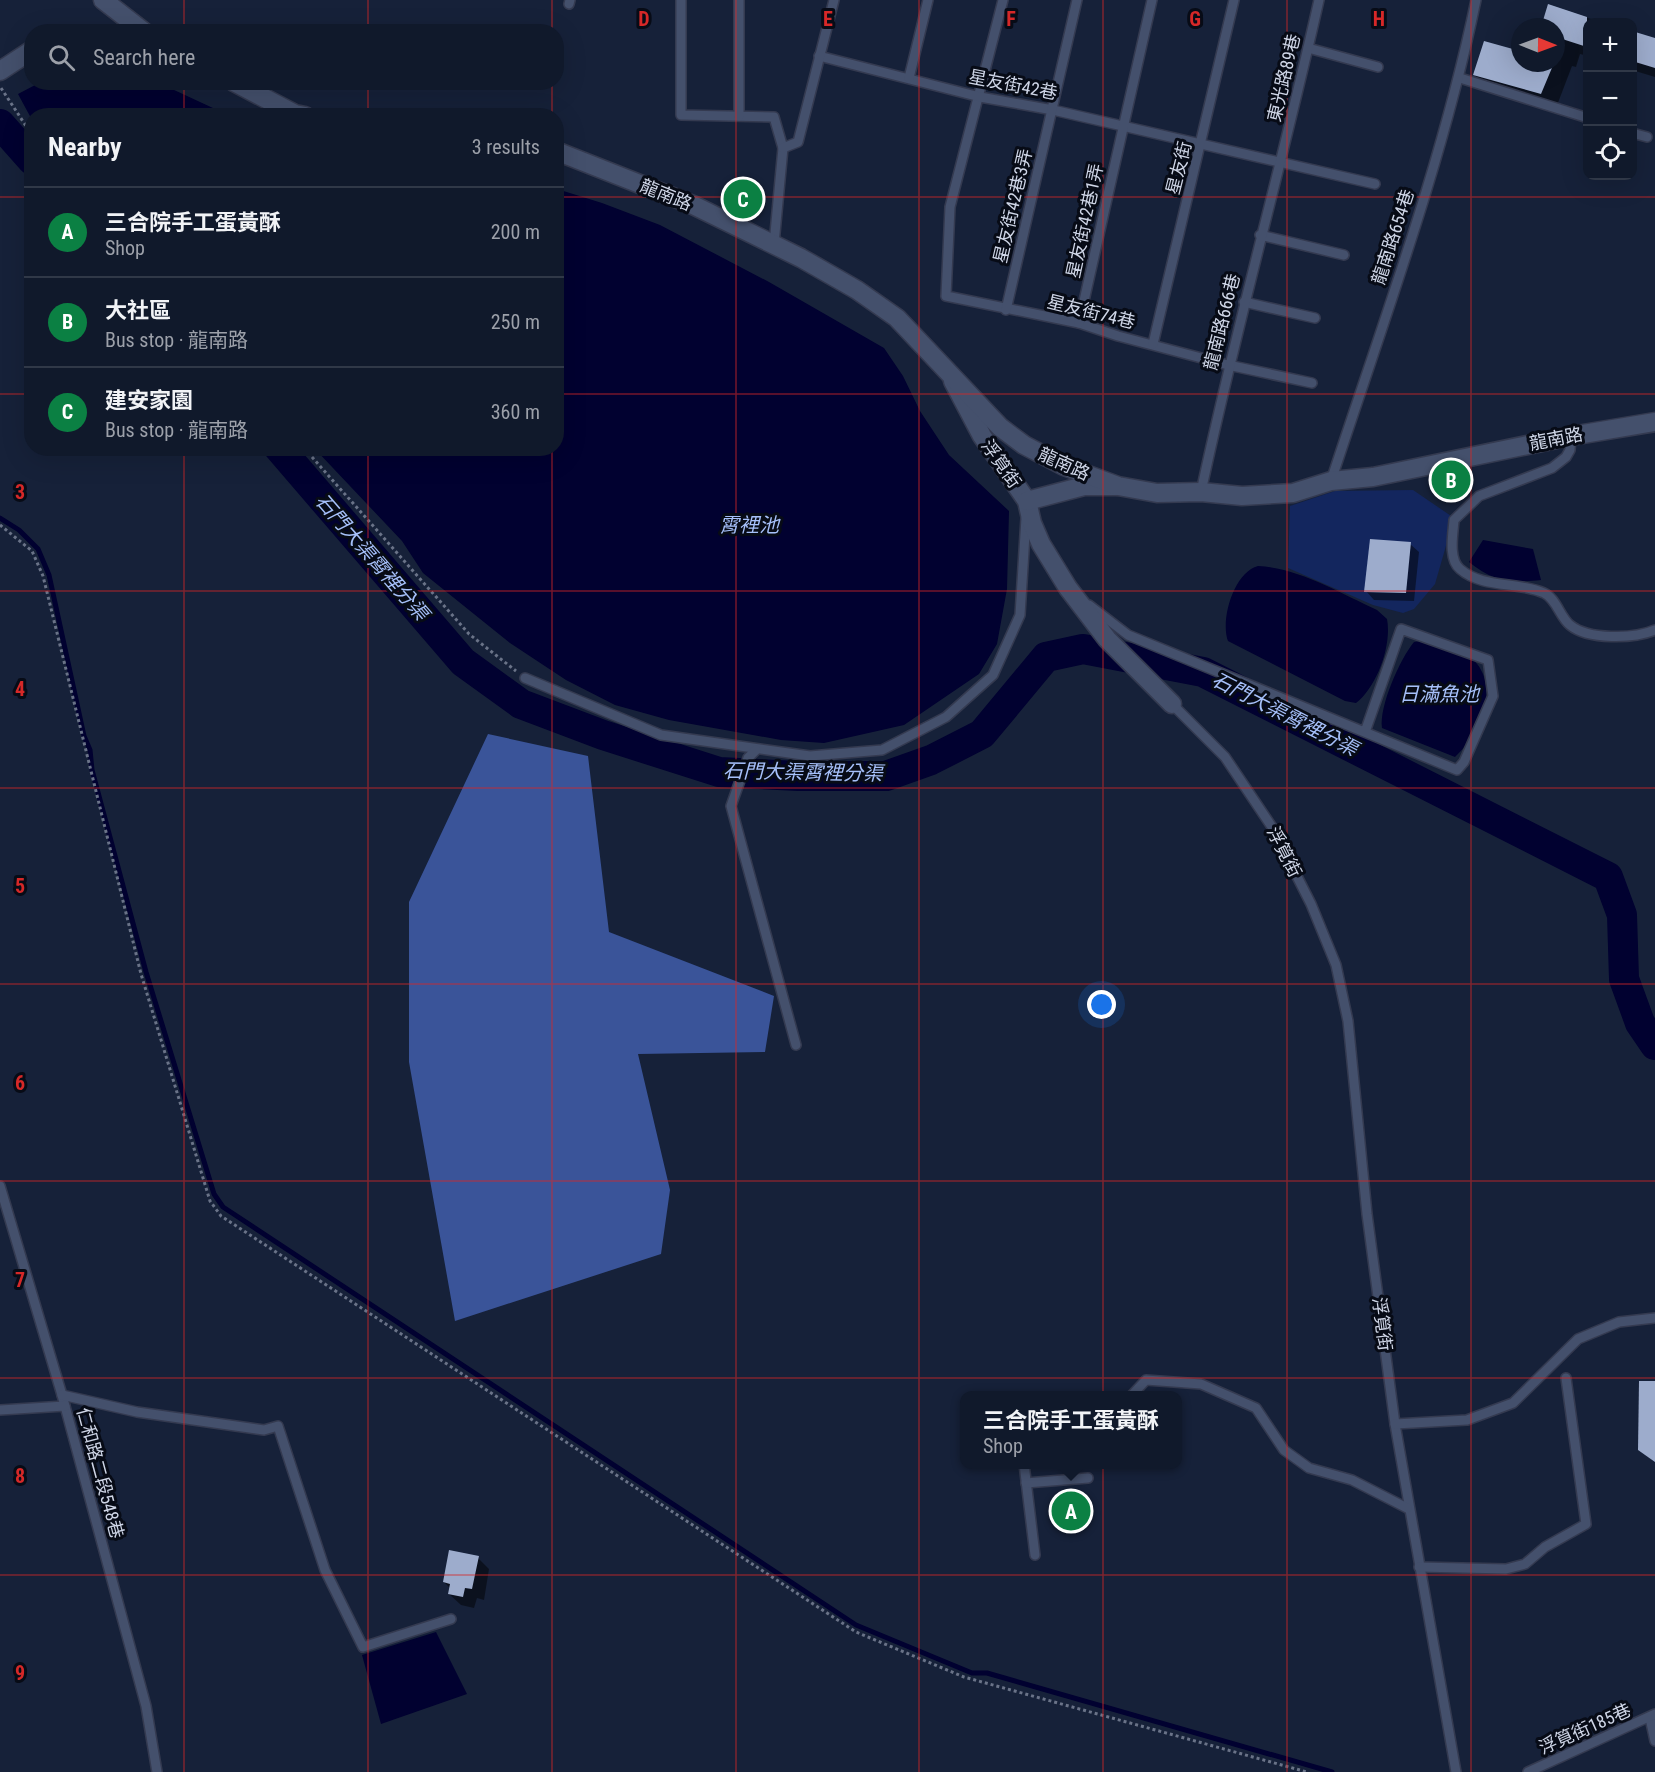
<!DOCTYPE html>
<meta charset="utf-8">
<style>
body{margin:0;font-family:"Roboto Condensed","Noto Sans TC",sans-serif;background:#192233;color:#f1f3f6}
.controls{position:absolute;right:18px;top:18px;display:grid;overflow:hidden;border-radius:12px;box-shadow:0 6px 24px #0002}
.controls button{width:54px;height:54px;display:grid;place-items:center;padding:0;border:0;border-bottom:2px solid #303847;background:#10192b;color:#f1f3f6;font:30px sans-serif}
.compass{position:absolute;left:1511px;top:18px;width:54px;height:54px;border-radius:50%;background:#10192b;box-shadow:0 6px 24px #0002;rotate:91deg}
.you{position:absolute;left:1102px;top:1005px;width:21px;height:21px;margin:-15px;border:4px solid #fff;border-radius:50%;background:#1a73e8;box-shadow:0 0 0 9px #1a73e833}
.badge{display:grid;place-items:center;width:39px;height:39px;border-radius:50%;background:#0b8043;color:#fff;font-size:20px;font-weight:700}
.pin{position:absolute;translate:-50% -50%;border:3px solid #fff;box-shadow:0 2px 6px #0006}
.popup{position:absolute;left:960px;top:1391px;width:222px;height:78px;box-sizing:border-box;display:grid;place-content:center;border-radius:12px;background:#10192b;filter:drop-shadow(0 2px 4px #0005);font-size:20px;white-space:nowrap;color:#9ca0a9}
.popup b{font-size:22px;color:#f1f3f6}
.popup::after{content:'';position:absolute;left:50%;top:100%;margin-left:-12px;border:12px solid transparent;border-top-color:#10192b}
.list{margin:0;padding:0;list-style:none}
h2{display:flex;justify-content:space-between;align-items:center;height:78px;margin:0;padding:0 24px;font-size:26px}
h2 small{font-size:20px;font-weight:400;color:#9ca0a9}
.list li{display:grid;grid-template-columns:39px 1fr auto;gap:18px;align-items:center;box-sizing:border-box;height:90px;padding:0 24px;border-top:2px solid #303847}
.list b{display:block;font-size:22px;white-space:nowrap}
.list p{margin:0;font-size:20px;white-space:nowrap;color:#9ca0a9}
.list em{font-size:20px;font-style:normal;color:#9ca0a9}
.icon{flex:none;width:33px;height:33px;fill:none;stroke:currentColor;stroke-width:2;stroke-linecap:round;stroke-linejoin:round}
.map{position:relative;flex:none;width:1655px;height:1772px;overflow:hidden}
.search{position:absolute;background:#10192b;box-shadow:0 6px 24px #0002;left:24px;top:24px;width:540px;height:66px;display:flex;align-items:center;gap:15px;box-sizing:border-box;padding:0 21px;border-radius:24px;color:#9ca0a9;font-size:22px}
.panel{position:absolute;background:#10192b;box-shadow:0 6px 24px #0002;left:24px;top:108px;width:540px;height:348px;border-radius:24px}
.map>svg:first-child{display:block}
.green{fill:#13265e}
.forest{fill:#3a5499}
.water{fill:#010130}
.shadow{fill:#0007}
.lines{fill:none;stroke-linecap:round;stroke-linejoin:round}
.stream{stroke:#010130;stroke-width:5}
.river{stroke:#010130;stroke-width:30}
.building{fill:#9daccc}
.service-casing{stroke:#343a50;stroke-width:12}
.minor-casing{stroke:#343a50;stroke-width:21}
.secondary-casing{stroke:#343a50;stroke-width:21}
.path{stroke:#6a7388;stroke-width:3;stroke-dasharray:3 3;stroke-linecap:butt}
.service{stroke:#44506c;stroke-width:9}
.minor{stroke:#44506c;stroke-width:18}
.secondary{stroke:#44506c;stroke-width:18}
.grid{fill:none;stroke:#d62828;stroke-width:1.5;stroke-opacity:0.55}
.labels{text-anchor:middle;stroke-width:6;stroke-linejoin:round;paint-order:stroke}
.street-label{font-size:18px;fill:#cfd6e7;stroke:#070b16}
.water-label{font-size:20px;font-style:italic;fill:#a6c0fa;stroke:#070b16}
.grid-label{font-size:20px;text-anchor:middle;font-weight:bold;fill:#d62828;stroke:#070b16;stroke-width:6;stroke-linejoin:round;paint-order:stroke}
</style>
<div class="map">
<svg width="1655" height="1772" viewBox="0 0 1655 1772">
<rect width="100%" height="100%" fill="#162139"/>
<polygon class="green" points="1413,490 1454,518 1435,584 1414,609 1403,613 1373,605 1288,568 1290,506 1335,491"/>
<polygon class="forest" points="488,734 588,756 609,932 774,996 765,1052 638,1054 670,1190 661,1254 455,1321 409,1062 409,902"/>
<g class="water">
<polygon points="39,83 159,83 228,115 32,116 31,118 18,94"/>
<polygon points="557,189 602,203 660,225 769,282 884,348 903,376 920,411 949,455 1009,511 1007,589 997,644 979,674 904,725 824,743 781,740 669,720 615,705 566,680 510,643 423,573 402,541 315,449 556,448"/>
<path d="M1483 540 1533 549 1541 580C1512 583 1493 582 1469 562Z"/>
<path d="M1258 566C1299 568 1340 593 1377 610L1387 619C1392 645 1377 687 1356 703L1345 701 1228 641C1220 620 1234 572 1258 566Z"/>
<path d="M1426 640C1439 645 1458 648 1469 656 1503 682 1481 734 1455 757L1382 728C1379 706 1400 659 1414 642Z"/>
<polygon points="436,1632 467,1694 381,1724 362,1655"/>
</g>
<g class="shadow">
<polygon points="1549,6 1601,22 1588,22 1588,56 1580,54 1576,67 1572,66 1556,108 1489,89 1475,75 1520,63 1556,63 1556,27 1542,27"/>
<polygon points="1632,32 1655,39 1655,77 1632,70"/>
<polygon points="1410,544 1419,552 1414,601 1374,600 1366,591"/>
<polygon points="478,1558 489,1569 484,1600 477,1598 474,1608 461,1605 449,1594 450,1588 444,1582"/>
</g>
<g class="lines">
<polyline class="stream" points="0,518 19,530 38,549 49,575 84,736 90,750 92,770 146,972 214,1194 223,1207 856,1625 972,1673 987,1673 1332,1772"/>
<g class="river">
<polyline points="0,124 32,160"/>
<polyline points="279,448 463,662 521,704 603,735 719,772 799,776 886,776 931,760 982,734 1046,657 1083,649 1203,672 1608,877 1622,915 1624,979 1640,1023 1655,1045"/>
</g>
</g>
<g class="building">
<polygon points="1548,4 1587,17 1587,47 1556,37 1556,27 1541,27"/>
<polygon points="1632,31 1655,38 1655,68 1632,61"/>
<polygon points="1484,41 1520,51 1520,63 1554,63 1541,94 1473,75"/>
<polygon points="1370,539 1411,542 1406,593 1364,592"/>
<polygon points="1639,1381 1655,1381 1655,1462 1638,1450"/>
<polygon points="449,1550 479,1556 472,1589 465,1588 463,1597 448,1594 450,1584 443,1582"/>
</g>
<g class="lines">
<defs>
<g id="service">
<polyline points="681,0 681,115 774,117 783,148 774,244"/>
<polyline points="739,0 739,116"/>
<polyline points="1003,0 950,207 946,296 1079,323 1118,336 1228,365 1312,383"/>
<polyline points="569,4 570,0"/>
<polyline points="1308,48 1378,67"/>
<polyline points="819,56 980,97 1053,110 1375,184"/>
<polyline points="909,78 928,0"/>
<polyline points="1460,78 1588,118"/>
<polyline points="1632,133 1647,137"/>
<polyline points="783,148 798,142 834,0"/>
<polyline points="1260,235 1344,255"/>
<polyline points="1244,302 1315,318"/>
<polyline points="1006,310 1077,0"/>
<polyline points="1079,323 1152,0"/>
<polyline points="1153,344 1234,0"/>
<path d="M1571 436 1570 450 1566 457 1552 468 1479 496 1454 520C1453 534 1448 559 1460 569 1483 589 1518 581 1544 593 1556 598 1560 617 1570 625 1588 640 1634 639 1655 630"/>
<path d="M1331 481C1383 322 1442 164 1476 0"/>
<path d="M1201 492C1236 327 1282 165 1319 0"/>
<polyline points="1089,605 1128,635 1457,770 1464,762 1493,696 1488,660 1401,629 1365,732"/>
<polyline points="525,678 661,735 810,756 882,750 946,717 993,675 1020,615 1026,518"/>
<polyline points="1172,704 1225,757 1272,827 1311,904 1336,965 1348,1021 1367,1214 1395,1424 1456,1772"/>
<polyline points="756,750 748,758 731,806 796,1045"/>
<polyline points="0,1186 62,1395 146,1706 157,1772"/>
<polyline points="62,1395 137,1412 264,1430 278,1426 325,1570 363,1647 451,1619"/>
<polyline points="1131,1396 1146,1380 1201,1384 1256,1408 1284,1450 1309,1468 1352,1480 1407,1508"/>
<polyline points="0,1410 65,1406"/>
<polyline points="1395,1424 1467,1420 1513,1403 1578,1339 1619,1322 1655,1318"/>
<polyline points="1024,1464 1035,1555"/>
<polyline points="1026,1483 1088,1478"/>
<polyline points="1419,1567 1506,1569 1525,1564 1545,1547 1586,1524 1566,1378"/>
<polyline points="1650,1718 1655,1741"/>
<polyline points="1528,1772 1655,1714"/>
</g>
<g id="minor">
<polyline points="103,0 143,31"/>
<polyline points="953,381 982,436 1027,501 1032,523 1041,544 1068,588 1107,639 1172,704"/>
<polyline points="1027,501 1084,486 1116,486"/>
</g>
<g id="secondary">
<polyline points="137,32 144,32"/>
<polyline points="0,71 32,50"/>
<polyline points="234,82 295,114 305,116"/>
<polyline points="556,151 693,205 801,258 857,290 897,318 1000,427 1024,445 1064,466 1118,486 1157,493 1201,492 1242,496 1293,493 1331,481 1373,477 1571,436 1655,422"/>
</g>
</defs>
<use href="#service" class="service-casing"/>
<use href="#minor" class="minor-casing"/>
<use href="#secondary" class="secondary-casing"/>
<g class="path">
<polyline points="1,88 32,135"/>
<polyline points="304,448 469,634 516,671"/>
<polyline points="0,525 32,551 43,576 141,974 210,1201 221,1216 856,1632 964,1677 1307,1772"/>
</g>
<use href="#service" class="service"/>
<use href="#minor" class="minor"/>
<use href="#secondary" class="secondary"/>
</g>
<path class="grid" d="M184 0V32M368 0V32M552 0V32M736 0V1772M919 0V1772M1103 0V1772M1287 0V1772M1471 0V1772M184 82V116M368 82V116M552 82V116M0 197H32M556 197H1655M0 394H32M556 394H1655M184 448V1772M368 448V1772M552 448V1772M0 591H1655M0 788H1655M0 984H1655M0 1181H1655M0 1378H1655M0 1575H1655"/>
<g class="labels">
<g class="street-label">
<text transform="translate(1284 78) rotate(-77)" y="6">東光路89巷</text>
<text transform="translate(1013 85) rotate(11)" y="6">星友街42巷</text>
<text transform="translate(1179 168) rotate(-76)" y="6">星友街</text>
<text transform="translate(666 195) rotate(22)" y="6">龍南路</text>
<text transform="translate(1013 206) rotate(-77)" y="6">星友街42巷3弄</text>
<text transform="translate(1085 221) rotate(-78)" y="6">星友街42巷1弄</text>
<text transform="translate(1393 237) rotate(-72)" y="6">龍南路654巷</text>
<text transform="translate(1091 312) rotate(14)" y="6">星友街74巷</text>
<text transform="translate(1222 322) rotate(-76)" y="6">龍南路666巷</text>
<text transform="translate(1556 439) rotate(-11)" y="6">龍南路</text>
<text transform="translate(1001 464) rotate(55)" y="6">浮筧街</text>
<text transform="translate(1064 464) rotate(24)" y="6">龍南路</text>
<text transform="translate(1284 852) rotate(63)" y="6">浮筧街</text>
<text transform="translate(1382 1324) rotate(83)" y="6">浮筧街</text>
<text transform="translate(100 1473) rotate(75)" y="6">仁和路二段548巷</text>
<text transform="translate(1585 1729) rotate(-24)" y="6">浮筧街185巷</text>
</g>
<g class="water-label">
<text x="749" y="532">霄裡池</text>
<text transform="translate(372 557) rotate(49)" y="7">石門大渠霄裡分渠</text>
<text x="1439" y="701">日滿魚池</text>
<text transform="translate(1285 714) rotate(27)" y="7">石門大渠霄裡分渠</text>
<text transform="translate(803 772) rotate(1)" y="7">石門大渠霄裡分渠</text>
</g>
</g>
<g class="grid-label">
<text x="644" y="26">D</text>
<text x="828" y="26">E</text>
<text x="1011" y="26">F</text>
<text x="1195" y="26">G</text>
<text x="1379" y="26">H</text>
<text x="20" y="499">3</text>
<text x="20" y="696">4</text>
<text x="20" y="893">5</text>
<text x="20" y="1090">6</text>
<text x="20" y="1287">7</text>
<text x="20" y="1483">8</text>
<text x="20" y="1680">9</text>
</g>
</svg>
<div class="controls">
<button>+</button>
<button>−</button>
<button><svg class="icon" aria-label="locate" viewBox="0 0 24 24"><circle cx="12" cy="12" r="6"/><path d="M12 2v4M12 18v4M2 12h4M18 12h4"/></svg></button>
</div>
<svg class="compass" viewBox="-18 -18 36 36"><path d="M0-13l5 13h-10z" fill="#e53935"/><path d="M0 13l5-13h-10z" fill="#9ca0a9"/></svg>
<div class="you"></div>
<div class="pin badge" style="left:1071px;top:1511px">A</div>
<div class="popup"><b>三合院手工蛋黃酥</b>Shop</div>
<div class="pin badge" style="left:1451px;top:480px">B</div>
<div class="pin badge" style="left:743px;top:199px">C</div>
<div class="search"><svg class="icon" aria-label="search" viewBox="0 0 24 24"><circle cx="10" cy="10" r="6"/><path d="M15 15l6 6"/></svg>Search here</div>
<section class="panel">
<h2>Nearby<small>3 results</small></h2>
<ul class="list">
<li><span class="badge">A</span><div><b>三合院手工蛋黃酥</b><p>Shop</p></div><em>200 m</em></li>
<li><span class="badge">B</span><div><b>大社區</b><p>Bus stop · 龍南路</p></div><em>250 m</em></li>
<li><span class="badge">C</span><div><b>建安家園</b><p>Bus stop · 龍南路</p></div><em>360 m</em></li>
</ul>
</section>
</div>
